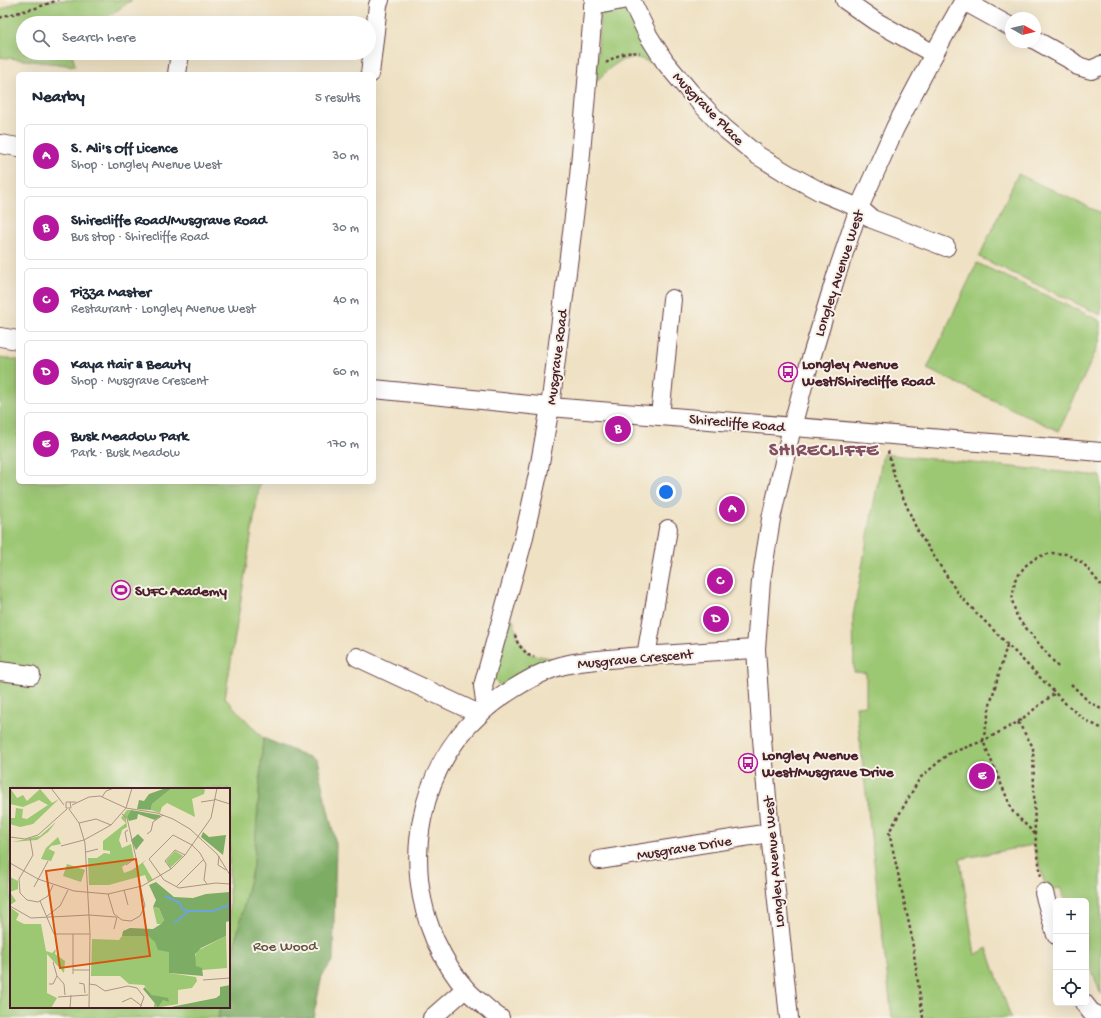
<!DOCTYPE html>
<meta charset="utf-8">
<style>
body{margin:0;font-family:"Gochi Hand",sans-serif;background:#f2f2f3;color:#1f2937}
.controls{position:absolute;right:12px;bottom:12px;display:grid;overflow:hidden;border-radius:6px;box-shadow:0 4px 16px #0002}
.controls button{width:36px;height:36px;display:grid;place-items:center;padding:0;border:0;border-bottom:1px solid #e0e1e3;background:#fff;color:#1f2937;font:20px sans-serif}
.compass{position:absolute;left:1005px;top:12px;width:36px;height:36px;border-radius:50%;background:#fff;box-shadow:0 4px 16px #0002;rotate:98deg}
.you{position:absolute;left:666px;top:492px;width:14px;height:14px;margin:-10px;border:3px solid #fff;border-radius:50%;background:#1a73e8;box-shadow:0 0 0 6px #1a73e833}
.badge{display:grid;place-items:center;width:26px;height:26px;border-radius:50%;background:#b5179e;color:#fff;font-size:13px;font-weight:700}
.pin{position:absolute;translate:-50% -50%;border:2px solid #fff;box-shadow:0 1px 4px #0006}
.list{margin:0;padding:0;list-style:none}
h2{display:flex;justify-content:space-between;align-items:center;height:52px;margin:0;padding:0 16px;font-size:17px}
h2 small{font-size:13px;font-weight:400;color:#747a83}
.list li{display:grid;grid-template-columns:26px 1fr auto;gap:12px;align-items:center;box-sizing:border-box;height:64px;margin:0 8px 8px;padding:0 8px;border:1px solid #e0e1e3;border-radius:6px}
.list b{display:block;font-size:15px;white-space:nowrap}
.list p{margin:0;font-size:13px;white-space:nowrap;color:#747a83}
.list em{font-size:13px;font-style:normal;color:#747a83}
.icon{flex:none;width:22px;height:22px;fill:none;stroke:currentColor;stroke-width:2;stroke-linecap:round;stroke-linejoin:round}
.map{position:relative;flex:none;width:1101px;height:1018px;overflow:hidden}
.search{position:absolute;background:#fff;box-shadow:0 4px 16px #0002;left:16px;top:16px;width:360px;height:44px;display:flex;align-items:center;gap:10px;box-sizing:border-box;padding:0 14px;border-radius:22px;color:#747a83;font-size:15px}
.panel{position:absolute;background:#fff;box-shadow:0 4px 16px #0002;left:16px;top:72px;width:360px;height:412px;border-radius:6px}
.map>svg:first-child{display:block}
.green{fill:#9cc773;stroke:#73734f}
.forest{fill:#7dac65;stroke:#646648}
.lines{fill:none;stroke-linecap:round;stroke-linejoin:round}
.minor-casing{stroke:#633c42;stroke-width:20}
.path{stroke:#633c42;stroke-width:2.5;stroke-dasharray:3 3;stroke-linecap:butt}
.minor{stroke:#fff;stroke-width:18}
.labels{text-anchor:middle;stroke-width:4;stroke-linejoin:round;paint-order:stroke}
.street-label{font-size:15px;fill:#4a1f2b;stroke:#f7f3e8}
.poi-label{font-size:15px;font-weight:bold;fill:#4a1f2b;stroke:#f7f3e8;text-anchor:start}
.park-label{font-size:15px;fill:#635141;stroke:#f7f3e8}
.district-label{font-size:19px;font-weight:bold;letter-spacing:1px;fill:#844f62;stroke:#f7f3e8}
.inset-river{fill:none;stroke:#6da4db;stroke-width:2}
.inset-road{fill:none;stroke:#ad9386;stroke-width:1}
.view{fill:#d8530f;fill-opacity:0.15;stroke:#d8530f;stroke-width:2}
.inset-edge{fill:none;stroke:#4a1f2b;stroke-width:2}
</style>
<div class="map">
<svg width="1101" height="1018" viewBox="0 0 1101 1018">
<rect width="100%" height="100%" fill="#f7f3e8"/>
<filter id="ink" filterUnits="userSpaceOnUse"><feTurbulence type="fractalNoise" baseFrequency=".025" numOctaves="2"/><feDisplacementMap in="SourceGraphic" scale="8" xChannelSelector="R" yChannelSelector="G"/><feConvolveMatrix kernelMatrix="1 2 1 2 8 2 1 2 1" color-interpolation-filters="sRGB"/></filter>
<filter id="wash" filterUnits="userSpaceOnUse"><feTurbulence type="fractalNoise" baseFrequency=".012" numOctaves="4" result="noise"/><feDisplacementMap in="SourceGraphic" scale="16" xChannelSelector="R" yChannelSelector="G"/><feGaussianBlur stdDeviation="0.9" result="paint"/><feColorMatrix in="noise" values="0 0 0 0 0 0 0 0 0 0 0 0 0 0 0 0 0 1.4 0 .05"/><feComposite in="paint" operator="in"/></filter>
<g filter="url(#wash)">
<rect width="100%" height="100%" fill="#efe1c3"/>
<g class="green">
<polygon points="21,0 132,0 99,23 23,23 23,53 72,53 75,66 0,57 0,10"/>
<path d="M601 0H626L659 66C652 64 645 60 638 58 620 56 606 71 596 82Z"/>
<polygon points="1018,174 1101,213 1101,315 979,257"/>
<polygon points="977,263 1101,321 1101,340 1059,431 927,369"/>
<polygon points="0,357 18,360 18,482 260,482 225,698 263,738 254,861 229,970 229,789 11,789 11,1007 220,1007 218,1018 0,1018"/>
<polygon points="883,454 1101,476 1101,995 1086,955 1086,901 1066,901 1060,888 1047,891 1033,845 960,859 975,955 987,948 1011,1018 892,1018 856,706 866,705 866,673 854,672 853,616"/>
<polygon points="512,617 520,641 530,654 555,659 513,680 500,686 493,679 493,671"/>
</g>
<polygon class="forest" points="263,738 316,760 336,844 333,960 322,976 313,1018 218,1018 220,1007 229,1007 229,970 254,861"/>
</g>
<g filter="url(#ink)">
<g class="lines">
<defs>
<g id="minor">
<polyline points="631,0 648,35 665,62 690,92 724,128 757,155 788,174 821,192 859,208 872,219 946,247"/>
<polyline points="845,0 875,21 934,54"/>
<polyline points="964,1 1011,27"/>
<polyline points="593,6 622,0"/>
<polyline points="1035,40 1069,59 1078,66 1091,70 1100,66 1101,65"/>
<polyline points="177,74 180,53"/>
<polyline points="370,74 378,5 380,0"/>
<polyline points="0,144 18,147"/>
<polyline points="0,337 18,340"/>
<polyline points="374,389 550,407 1101,452"/>
<polyline points="660,416 672,299"/>
<polyline points="646,656 668,529"/>
<polyline points="357,657 479,714"/>
<polyline points="0,671 31,675"/>
<polyline points="486,708 483,686 523,541 538,474 550,407 579,177 594,0"/>
<polyline points="599,860 770,833"/>
<polyline points="1044,893 1056,935"/>
<polyline points="1084,1003 1091,1012 1101,1017"/>
<polyline points="432,1018 465,989"/>
<path d="M500 1018C493 1014 487 1008 480 1002 475 998 470 994 466 989 453 975 443 957 435 940 402 863 418 770 481 713 498 697 527 679 549 670 574 660 603 660 631 657 673 654 714 651 756 649"/>
<polyline points="789,1018 770,833 761,727 756,649 761,581 771,519 792,427 806,375 836,276 859,208 895,128 934,54 964,0"/>
</g>
</defs>
<use href="#minor" class="minor-casing"/>
<g class="path">
<polyline points="0,18 4,16 36,8 58,0"/>
<path d="M606 63C617 55 626 51 640 53"/>
<polyline points="888,451 895,479 917,530 959,595 1067,705 1085,720 1101,728"/>
<polyline points="515,635 518,644 528,655 534,657"/>
<polyline points="1007,645 990,705 983,741 1013,812 1035,834"/>
<polyline points="1058,667 1017,617 1012,600 1015,580 1025,566 1037,557 1052,553 1066,554 1083,563 1101,585"/>
<polyline points="1071,684 1088,701 1101,709"/>
<polyline points="1018,722 1033,747 1035,834 1041,877"/>
<polyline points="923,1018 911,933 889,832 920,778 948,754 983,741 1018,722 1055,693"/>
</g>
<use href="#minor" class="minor"/>
</g>
</g>
<defs>
<symbol id="bus-ring" viewBox="-11 -11 22 22"><circle r="9.5" fill="#f7f3e8" stroke="#b5179e" stroke-width="1.5"/><path d="M-5-6H5V4H4V6H2V4H-2V6H-4V4H-5ZM-3.5-4V0h7V-4ZM-3.5 1.2v1.5H-2V1.2ZM2 1.2v1.5H3.5V1.2Z" fill="#b5179e"/></symbol>
<symbol id="stadium-ring" viewBox="-11 -11 22 22"><circle r="9.5" fill="#f7f3e8" stroke="#b5179e" stroke-width="1.5"/><path d="M0-5a6.5 5 0 1 0 0 10a6.5 5 0 1 0 0-10ZM-3.5-1.8h7v3.6h-7Z" fill="#b5179e"/></symbol>
</defs>
<g fill-rule="evenodd">
<use href="#bus-ring" x="777" y="361" width="22" height="22"/>
<use href="#stadium-ring" x="110" y="579" width="22" height="22"/>
<use href="#bus-ring" x="737" y="752" width="22" height="22"/>
</g>
<g class="labels">
<g class="street-label">
<text transform="translate(709 108) rotate(46)" y="5">Musgrave Place</text>
<text transform="translate(838 273) rotate(-72)" y="5">Longley Avenue West</text>
<text transform="translate(556 357) rotate(-83)" y="5">Musgrave Road</text>
<text transform="translate(737 422) rotate(5)" y="5">Shirecliffe Road</text>
<text transform="translate(635 658) rotate(-5)" y="5">Musgrave Crescent</text>
<text transform="translate(684 847) rotate(-9)" y="5">Musgrave Drive</text>
<text transform="translate(773 862) rotate(-95)" y="5">Longley Avenue West</text>
</g>
<g class="poi-label">
<text x="802" y="368">Longley Avenue<tspan x="802" dy="17">West/Shirecliffe Road</tspan></text>
<text x="135" y="595">SUFC Academy</text>
<text x="762" y="759">Longley Avenue<tspan x="762" dy="17">West/Musgrave Drive</tspan></text>
</g>
<g class="park-label">
<text x="285" y="950">Roe Wood</text>
</g>
<g class="district-label">
<text x="824" y="455">SHIRECLIFFE</text>
</g>
</g>
<g transform="translate(10 788)">
<rect width="220" height="220" fill="#efe1c3"/>
<path d="M0 0 7 10 13 7 17 13 30 1 42 15 49 11 23 36 10 39 0 36V30H5L6 20 13 21 12 30 17 31 38 17 29 12 13 19 0 16ZM162 0H192L195 2 194 6 182 11 185 29 157 15 152 19 150 25 141 22 142 16ZM117 22H121L116 31 117 39 112 42 109 52 112 60 121 56 124 71 112 79 114 85 122 82 136 72 133 75 143 92 138 94 135 87 99 97H79L78 70H87L94 65 100 66V63L93 62V53L116 35 111 30ZM46 34 38 44 27 52 2 54 30 48ZM48 49 51 56 41 58 37 63 39 61 45 64 41 73 31 71 36 60ZM165 63 173 68 160 80 156 73ZM57 76 75 82 71 94 53 88ZM0 89 8 93V101L0 104 6 113 0 117ZM0 119 9 126 6 132 14 136H31L36 163 42 165 46 161 45 166 55 173 54 185 37 166V205L47 210 41 220H0ZM143 119 149 120 154 132 151 136H147ZM123 147 138 148 159 164V185L186 189 187 193 182 200 168 202V216L144 220V216L150 210 142 207 134 197 119 196 110 188H81L82 151 109 152 112 148ZM216 148 217 180 192 182 186 178 184 171 187 163Z" fill="#9cc773"/>
<path d="M156 0H162L142 16 141 22 127 21 129 12 134 13 139 6ZM121 22 149 27 151 28 145 32 128 26 127 31 119 33 117 29ZM193 44 199 49 216 47 213 67 191 49ZM128 46 134 52 126 62 121 52ZM146 94 164 109 183 110 196 106 220 104V133L216 134V148L191 160 185 166 186 178 192 180 193 188 159 185V164L148 162 145 154 138 148H112L113 143 120 140 143 141 151 136 154 132 149 120 143 119 146 112 139 97ZM220 197V220H156L206 210 210 207V199ZM135 199 142 207 158 210 159 214 153 212 148 219 133 201Z" fill="#7dac65"/>
<path class="inset-river" d="M155 108 170 115 172 121 178 123H203L220 117M164 135 178 124"/>
<path class="inset-road" d="M41 0 54 17M92 9 96 3 104 0M204 11 220 16M60 14 61 20H56V14H66M191 14 204 12M62 17 79 9 90 8 116 20 147 25 163 31 180 41 207 66 220 87M59 21 69 35 75 55 80 146 79 220M112 26 117 30 126 70 116 77M69 35 86 31 101 37M137 46 141 43 143 34 153 27M0 49 15 51 28 47 57 21M20 50 23 67 9 91 10 105 17 112 28 114 38 108 43 97M117 54 115 44 118 42M51 58 74 52 101 37 116 20 122 0M76 64 88 61M209 68 208 77 216 82M0 75 28 91 64 103 98 106 132 98 161 81 175 67 201 30 207 0M161 81 155 73 165 62 175 67M197 96 194 92 196 76 190 65 182 57 163 47 139 71 154 92 169 100 206 95 220 96M24 99 38 73M166 99 194 71M114 102 118 117M98 106 104 126 112 132 121 133 130 128 135 118 130 98M30 113 44 146H80M0 118 21 130 79 127 106 129M37 128 50 118 58 102M104 141 107 129M43 174 47 188 54 196 55 207M63 182H79M63 186V146M193 192 220 190M69 195 74 196 75 205M39 196H43L47 188M79 196 86 197 95 203 118 198 127 200 134 209 130 220M48 209 78 207M112 214 121 210 132 218M60 220 61 207"/>
<path class="view" d="M126 71 140 168 50 180 36 83Z"/>
<rect width="220" height="220" class="inset-edge"/>
</g>
</svg>
<div class="controls">
<button>+</button>
<button>−</button>
<button><svg class="icon" aria-label="locate" viewBox="0 0 24 24"><circle cx="12" cy="12" r="6"/><path d="M12 2v4M12 18v4M2 12h4M18 12h4"/></svg></button>
</div>
<svg class="compass" viewBox="-18 -18 36 36"><path d="M0-13l5 13h-10z" fill="#e53935"/><path d="M0 13l5-13h-10z" fill="#747a83"/></svg>
<div class="you"></div>
<div class="pin badge" style="left:732px;top:509px">A</div>
<div class="pin badge" style="left:618px;top:429px">B</div>
<div class="pin badge" style="left:720px;top:581px">C</div>
<div class="pin badge" style="left:716px;top:619px">D</div>
<div class="pin badge" style="left:982px;top:776px">E</div>
<div class="search"><svg class="icon" aria-label="search" viewBox="0 0 24 24"><circle cx="10" cy="10" r="6"/><path d="M15 15l6 6"/></svg>Search here</div>
<section class="panel">
<h2>Nearby<small>5 results</small></h2>
<ul class="list">
<li><span class="badge">A</span><div><b>S. Ali's Off Licence</b><p>Shop · Longley Avenue West</p></div><em>30 m</em></li>
<li><span class="badge">B</span><div><b>Shirecliffe Road/Musgrave Road</b><p>Bus stop · Shirecliffe Road</p></div><em>30 m</em></li>
<li><span class="badge">C</span><div><b>Pizza Master</b><p>Restaurant · Longley Avenue West</p></div><em>40 m</em></li>
<li><span class="badge">D</span><div><b>Kaya Hair &amp; Beauty</b><p>Shop · Musgrave Crescent</p></div><em>60 m</em></li>
<li><span class="badge">E</span><div><b>Busk Meadow Park</b><p>Park · Busk Meadow</p></div><em>170 m</em></li>
</ul>
</section>
</div>
